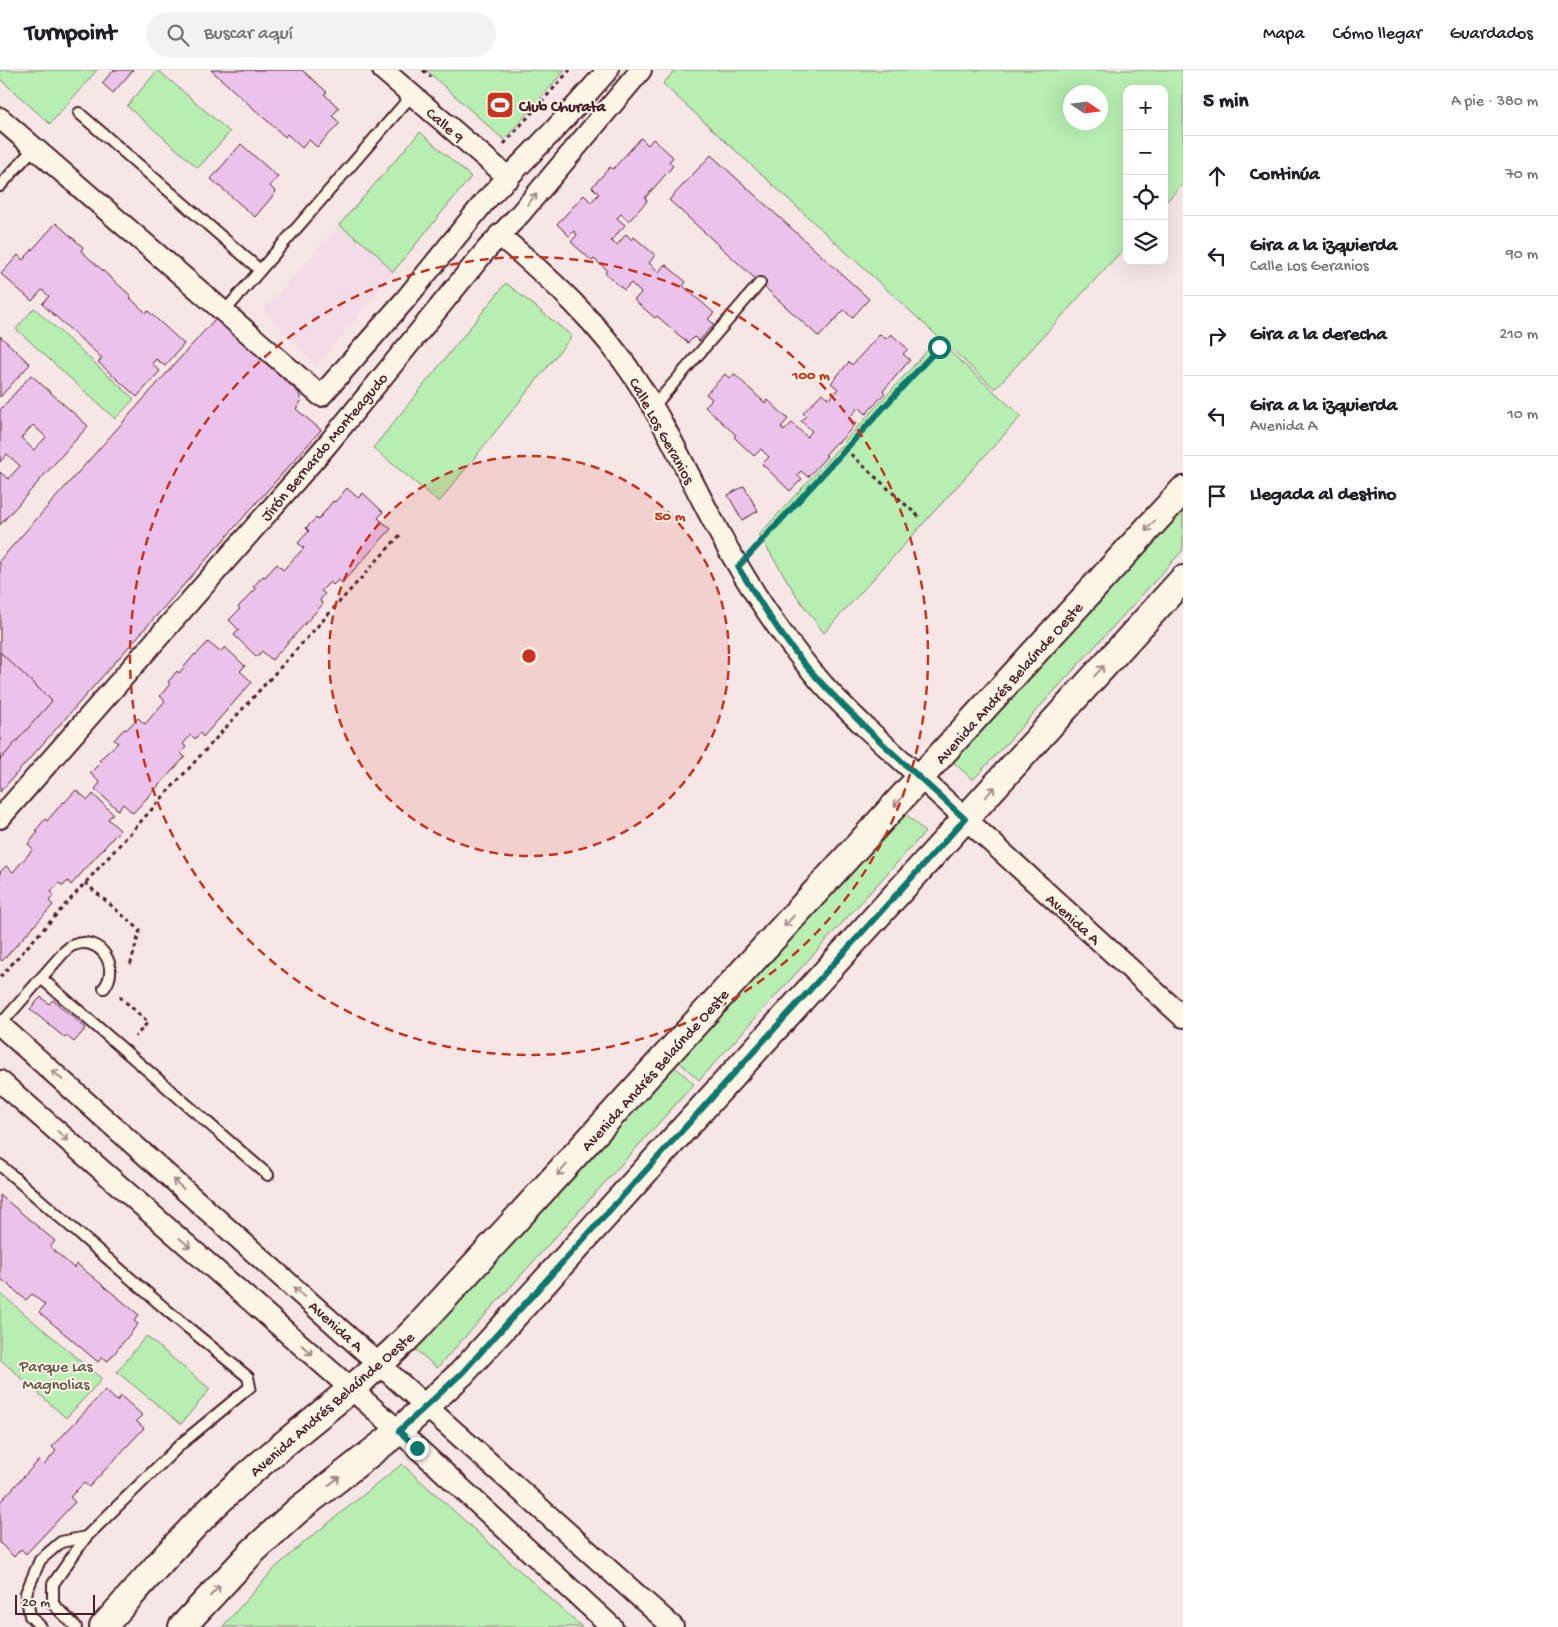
<!DOCTYPE html>
<html lang="es">
<meta charset="utf-8">
<style>
body{margin:0;font-family:"Gochi Hand",sans-serif;background:#f2f2f2;color:#202124}
.controls{position:absolute;right:15px;top:15px;display:grid;overflow:hidden;border-radius:10px;box-shadow:0 5px 20px #0002}
.controls button{width:45px;height:45px;display:grid;place-items:center;padding:0;border:0;border-bottom:1px solid #e0e0e0;background:#fff;color:#202124;font:25px sans-serif}
.compass{position:absolute;left:1063px;top:15px;width:45px;height:45px;border-radius:50%;background:#fff;box-shadow:0 5px 20px #0002;rotate:103deg}
.scale{position:absolute;left:15px;bottom:12px;width:80px;box-sizing:border-box;padding-left:5px;border:2px solid #4a1f2b;border-top:0;font-size:14px;line-height:18px;white-space:nowrap;color:#4a1f2b;-webkit-text-stroke:4px #fcf5e5;paint-order:stroke}
.stop{position:absolute;width:15px;height:15px;margin:-11px;border:4px solid #0f766e;border-radius:50%;background:#fff}
.stop.end{background:#0f766e;border-color:#fff;box-shadow:0 1px 5px #0008}
.list{margin:0;padding:0;list-style:none}
h2{display:flex;justify-content:space-between;align-items:center;height:65px;margin:0;padding:0 20px;font-size:21px}
h2 small{font-size:16px;font-weight:400;color:#757577}
.list li{display:grid;grid-template-columns:32px 1fr auto;gap:15px;align-items:center;box-sizing:border-box;height:80px;padding:0 20px;border-top:1px solid #e0e0e0}
.list b{display:block;font-size:19px;white-space:nowrap}
.list p{margin:0;font-size:16px;white-space:nowrap;color:#757577}
.list em{font-size:16px;font-style:normal;color:#757577}
.icon{flex:none;width:28px;height:28px;fill:none;stroke:currentColor;stroke-width:2;stroke-linecap:round;stroke-linejoin:round}
.map{position:relative;flex:none;width:1183px;height:1557px;overflow:hidden}
header{display:flex;align-items:center;gap:30px;box-sizing:border-box;height:70px;padding:0 25px;background:#fff;border-bottom:1px solid #e0e0e0}
header strong{font-size:24px}
nav{display:flex;gap:28px;margin-inline-start:auto;font-size:18px}
.search{width:350px;height:45px;background:#f2f2f2;display:flex;align-items:center;gap:12px;box-sizing:border-box;padding:0 18px;border-radius:28px;color:#757577;font-size:19px}
main{display:flex}
aside{flex:1;background:#fff}
.map>svg:first-child{display:block}
.built{fill:#f3dbe7}
.green{fill:#b7eeb1;stroke:#80866e;fill-rule:evenodd}
.building{fill:#ebc2e9;stroke:#4a1f2b;fill-rule:evenodd}
.lines{fill:none;stroke-linecap:round;stroke-linejoin:round}
.service-casing{stroke:#4a1f2b;stroke-width:14}
.minor-casing{stroke:#4a1f2b;stroke-width:24}
.tertiary-casing{stroke:#4a1f2b;stroke-width:30}
.path{stroke:#4a1f2b;stroke-width:3;stroke-dasharray:4 4;stroke-linecap:butt}
.service{stroke:#fcf5e5;stroke-width:10}
.minor{stroke:#fcf5e5;stroke-width:20}
.tertiary{stroke:#fcf5e5;stroke-width:26}
.oneway{stroke:#a38a88}
.route{stroke:#0f766e;stroke-width:6}
.ring{fill:none;stroke:#c8321e;stroke-width:2.5;stroke-dasharray:9 6}
.labels{text-anchor:middle;stroke-width:4;stroke-linejoin:round;paint-order:stroke}
.poi-label{font-size:16px;font-weight:bold;fill:#4a1f2b;stroke:#fcf5e5;text-anchor:start}
.street-label{font-size:16px;fill:#4a1f2b;stroke:#fcf5e5}
.park-label{font-size:16px;fill:#65534c;stroke:#fcf5e5}
.centre{fill:#c8321e;stroke:#fcf5e5;stroke-width:2.5}
.ring-label{font-size:15px;text-anchor:middle;font-weight:bold;fill:#c8321e;stroke:#fcf5e5;stroke-width:4;stroke-linejoin:round;paint-order:stroke}
</style>
<header>
<strong>Turnpoint</strong>
<div class="search"><svg class="icon" aria-label="search" viewBox="0 0 24 24"><circle cx="10" cy="10" r="6"/><path d="M15 15l6 6"/></svg>Buscar aquí</div>
<nav><a>Mapa</a><a>Cómo llegar</a><a>Guardados</a></nav>
</header>
<main>
<div class="map">
<svg width="1183" height="1557" viewBox="0 0 1183 1557">
<rect width="100%" height="100%" fill="#f7e6e6"/>
<filter id="ink" filterUnits="userSpaceOnUse"><feTurbulence type="fractalNoise" baseFrequency=".02" numOctaves="2"/><feDisplacementMap in="SourceGraphic" scale="10" xChannelSelector="R" yChannelSelector="G"/><feConvolveMatrix kernelMatrix="1 2 1 2 8 2 1 2 1" color-interpolation-filters="sRGB"/></filter>
<g filter="url(#ink)">
<polygon class="built" points="339,155 375,182 393,202 317,296 263,241"/>
<g class="green">
<polygon points="0,0 97,0 50,54 0,9"/>
<polygon points="158,0 230,62 198,98 127,36"/>
<polygon points="426,0 565,0 504,70"/>
<path d="M675 0H1183V114L1164 134V19H1127V175L995 319 663 14ZM1070 22H1100V52H1070Z"/>
<polygon points="420,62 471,107 393,202 375,182 339,155"/>
<polygon points="506,213 572,266 439,432 373,378"/>
<polygon points="34,238 134,329 115,349 16,259"/>
<polygon points="937,270 1021,346 824,563 798,528 759,465"/>
<polygon points="1183,438 1183,480 973,710 953,692"/>
<polygon points="903,741 925,762 699,1010 677,990"/>
<polygon points="672,994 694,1014 437,1298 415,1279"/>
<polygon points="0,1223 102,1309 66,1348 0,1289"/>
<polygon points="146,1266 210,1319 181,1354 117,1302"/>
<polygon points="402,1394 582,1557 222,1557 274,1499 302,1474"/>
</g>
<g class="building">
<polygon points="114,0 133,0 113,23 102,13"/>
<polygon points="211,0 302,0 327,22 324,24 339,38 332,46 340,53 317,77 309,70 302,78 287,64 285,67"/>
<polygon points="641,68 648,75 653,69 673,87 669,92 673,96 645,128 647,131 629,151 621,144 617,148 625,155 611,171 617,175 626,164 632,170 634,167 655,185 649,193 659,202 665,194 686,212 683,216 714,243 708,249 714,254 699,271 694,267 688,273 657,246 655,248 634,230 641,223 631,213 624,220 605,203 607,200 594,189 592,191 571,172 577,165 574,161 569,166 557,154 584,125 591,132 599,124 592,117 610,97 613,99"/>
<polygon points="241,74 278,107 270,116 276,122 255,147 211,109"/>
<polygon points="711,85 869,229 852,248 844,240 819,267 669,130"/>
<polygon points="56,153 83,177 81,181 131,226 130,228 146,243 148,241 184,274 165,296 156,289 152,294 160,301 137,327 98,292 102,288 42,234 49,226 42,220 32,231 1,204 18,185 23,190"/>
<polygon points="214,250 220,251 299,323 301,332 296,339 321,360 0,722 0,490"/>
<polygon points="880,264 886,269 891,264 908,279 903,284 910,290 883,321 885,323 866,344 859,337 849,348 856,354 838,373 837,372 825,385 827,386 808,407 801,401 797,405 802,409 790,421 762,394 769,387 761,379 754,386 734,367 736,365 705,337 712,329 706,324 725,304 730,309 734,304 765,333 768,330 788,349 781,357 784,361 792,353 807,367 812,361 801,351 806,346 803,343 822,323 829,329 838,319 831,313 849,292 852,295"/>
<polygon points="0,266 30,294 0,327"/>
<path d="M31 305 88 356 0 455V402L8 409 20 396 7 384 0 392V340ZM33 355 46 367 34 380 21 368Z"/>
<polygon points="744,416 758,441 742,450 728,425"/>
<polygon points="347,418 358,428 363,423 383,442 378,448 391,459 342,513 338,510 333,515 330,512 321,521 325,524 320,530 323,534 272,590 262,581 257,587 234,565 239,560 229,550 240,539 238,537 256,519 253,517 263,506 265,507 277,494 283,500 304,478 298,473 309,461 306,458 316,448 318,450 333,431 335,432"/>
<polygon points="208,572 220,582 225,577 245,596 240,601 252,612 203,667 200,663 195,669 191,665 183,674 186,677 181,683 185,687 133,743 123,734 118,740 95,719 100,713 90,703 101,692 99,690 118,673 114,670 124,659 126,660 138,648 145,654 165,631 160,626 170,614 168,612 177,601 179,603 195,584 196,585"/>
<polygon points="0,582 52,631 0,690"/>
<polygon points="76,720 88,730 93,724 113,744 108,749 120,760 71,815 68,811 63,816 59,813 51,822 54,825 49,831 53,835 2,891 0,889 0,802 6,796 13,802 33,779 28,774 38,762 36,760 45,749 47,751 63,732 64,733"/>
<polygon points="41,927 49,934 53,930 86,958 74,972 67,966 65,968 30,939"/>
<polygon points="0,1125 55,1171 50,1177 74,1198 77,1194 139,1245 134,1251 138,1254 108,1291 102,1287 98,1292 39,1242 45,1235 32,1224 26,1230 0,1208"/>
<polygon points="105,1320 117,1331 121,1326 142,1345 136,1351 144,1358 89,1417 84,1413 70,1427 75,1432 26,1484 21,1479 14,1487 0,1473 0,1432 39,1390 44,1395 56,1381 52,1377"/>
</g>
<g class="lines">
<defs>
<g id="service">
<polyline points="79,43 260,200"/>
<polyline points="0,116 34,78"/>
<polyline points="224,242 412,25"/>
<polyline points="653,337 760,213"/>
<polyline points="41,908 268,1105"/>
<path d="M0 955 64 882C67 879 70 876 74 875 100 865 121 897 104 918"/>
<polyline points="0,1095 169,1242 248,1307 250,1317 182,1373 86,1467 53,1514 53,1534 76,1557"/>
<polyline points="41,1557 30,1546 26,1523 40,1490 61,1472 86,1467"/>
</g>
<g id="minor">
<polyline points="383,0 509,108"/>
<polyline points="0,48 321,326 405,230 486,130 556,58 608,0"/>
<path d="M499 165C550 208 600 254 637 311 673 366 698 427 731 484 756 527 783 568 815 605 830 624 848 640 865 657L1183 947"/>
<polyline points="0,748 326,376 486,180 520,144 641,0"/>
<polyline points="0,955 673,1557"/>
<polyline points="0,1011 399,1361 612,1557"/>
</g>
<g id="tertiary">
<path d="M103 1557C145 1510 186 1461 233 1418 293 1363 360 1317 416 1259L1183 420"/>
<polyline points="182,1557 252,1482 298,1440 399,1361 462,1303 1183,509"/>
</g>
</defs>
<use href="#service" class="service-casing"/>
<use href="#minor" class="minor-casing"/>
<use href="#tertiary" class="tertiary-casing"/>
<g class="path">
<polyline points="423,0 431,7"/>
<polyline points="504,74 570,0"/>
<polyline points="845,379 919,447"/>
<polyline points="754,479 939,277"/>
<polyline points="85,813 140,860 130,896"/>
<polyline points="0,907 401,464"/>
<polyline points="121,926 121,928 148,952 135,967"/>
</g>
<use href="#service" class="service"/>
<use href="#minor" class="minor"/>
<use href="#tertiary" class="tertiary"/>
</g>
<defs><path id="oneway-shaft" d="M-6 0H5M1.5-3L5.5 0L1.5 3" fill="none" stroke-width="1.6" stroke-linecap="round" stroke-linejoin="round" transform="scale(1.25)"/></defs>
<g class="oneway">
<use href="#oneway-shaft" transform="translate(532 129) rotate(-50)"/>
<use href="#oneway-shaft" transform="translate(1150 456) rotate(132)"/>
<use href="#oneway-shaft" transform="translate(1099 601) rotate(-48)"/>
<use href="#oneway-shaft" transform="translate(990 722) rotate(-48)"/>
<use href="#oneway-shaft" transform="translate(899 731) rotate(132)"/>
<use href="#oneway-shaft" transform="translate(789 851) rotate(132)"/>
<use href="#oneway-shaft" transform="translate(57 1005) rotate(-138)"/>
<use href="#oneway-shaft" transform="translate(63 1066) rotate(41)"/>
<use href="#oneway-shaft" transform="translate(562 1100) rotate(132)"/>
<use href="#oneway-shaft" transform="translate(178 1114) rotate(-138)"/>
<use href="#oneway-shaft" transform="translate(185 1173) rotate(41)"/>
<use href="#oneway-shaft" transform="translate(299 1222) rotate(-138)"/>
<use href="#oneway-shaft" transform="translate(307 1280) rotate(41)"/>
<use href="#oneway-shaft" transform="translate(334 1411) rotate(-38)"/>
<use href="#oneway-shaft" transform="translate(215 1521) rotate(-47)"/>
</g>
</g>
<g class="lines" filter="url(#ink)">
<path class="route" d="M417 1378 399 1361 462 1303 965 749C915 703 863 658 817 608 786 575 762 535 738 497L939 277"/>
</g>
<circle cx="529" cy="586" r="200" fill="#c8321e" fill-opacity=".12"/>
<g class="ring">
<circle cx="529" cy="586" r="200"/>
<circle cx="529" cy="586" r="399"/>
</g>
<defs>
<symbol id="stadium-square" viewBox="-11 -11 22 22"><rect x="-9" y="-9" width="18" height="18" rx="4" fill="#c8321e" stroke="#fcf5e5"/><path d="M0-5a6.5 5 0 1 0 0 10a6.5 5 0 1 0 0-10ZM-3.5-1.8h7v3.6h-7Z" fill="#fff"/></symbol>
</defs>
<g fill-rule="evenodd">
<use href="#stadium-square" x="484" y="19" width="32" height="32"/>
</g>
<g class="labels">
<g class="poi-label">
<text x="519" y="41">Club Churata</text>
</g>
<g class="street-label">
<text transform="translate(446 54) rotate(41)" y="6">Calle 9</text>
<text transform="translate(663 360) rotate(61)" y="6">Calle Los Geranios</text>
<text transform="translate(323 376) rotate(-50)" y="6">Jirón Bernardo Monteagudo</text>
<text transform="translate(1008 612) rotate(-48)" y="6">Avenida Andrés Belaúnde Oeste</text>
<text transform="translate(1074 848) rotate(42)" y="6">Avenida A</text>
<text transform="translate(654 999) rotate(-48)" y="6">Avenida Andrés Belaúnde Oeste</text>
<text transform="translate(337 1255) rotate(42)" y="6">Avenida A</text>
<text transform="translate(331 1333) rotate(-41)" y="6">Avenida Andrés Belaúnde Oeste</text>
</g>
<g class="park-label">
<text x="56" y="1301">Parque Las<tspan x="56" dy="18">Magnolias</tspan></text>
</g>
</g>
<circle cx="529" cy="586" r="8" class="centre"/>
<g class="ring-label">
<text x="811" y="309">100 m</text>
<text x="670" y="450">50 m</text>
</g>
</svg>
<div class="controls">
<button>+</button>
<button>−</button>
<button><svg class="icon" aria-label="locate" viewBox="0 0 24 24"><circle cx="12" cy="12" r="6"/><path d="M12 2v4M12 18v4M2 12h4M18 12h4"/></svg></button>
<button><svg class="icon" aria-label="layers" viewBox="0 0 24 24"><path d="M12 4l9 5-9 5-9-5zM3 14l9 5 9-5"/></svg></button>
</div>
<svg class="compass" viewBox="-18 -18 36 36"><path d="M0-13l5 13h-10z" fill="#e53935"/><path d="M0 13l5-13h-10z" fill="#757577"/></svg>
<div class="scale">20 m</div>
<div class="stop" style="left:939px;top:277px"></div>
<div class="stop end" style="left:417px;top:1378px"></div>
</div>
<aside>
<h2>5 min<small>A pie · 380 m</small></h2>
<ul class="list">
<li><svg class="icon" aria-label="ahead" viewBox="0 0 24 24"><path d="M12 20V5M6 11l6-6 6 6"/></svg><div><b>Continúa</b></div><em>70 m</em></li>
<li><svg class="icon" aria-label="left" viewBox="0 0 24 24"><path d="M17 20v-9H6M10 6l-5 5 5 5"/></svg><div><b>Gira a la izquierda</b><p>Calle Los Geranios</p></div><em>90 m</em></li>
<li><svg class="icon" aria-label="right" viewBox="0 0 24 24"><path d="M7 20v-9h11M14 6l5 5-5 5"/></svg><div><b>Gira a la derecha</b></div><em>210 m</em></li>
<li><svg class="icon" aria-label="left" viewBox="0 0 24 24"><path d="M17 20v-9H6M10 6l-5 5 5 5"/></svg><div><b>Gira a la izquierda</b><p>Avenida A</p></div><em>10 m</em></li>
<li><svg class="icon" aria-label="arrive" viewBox="0 0 24 24"><path d="M6 21V4h12l-3 4 3 4H6"/></svg><div><b>Llegada al destino</b></div></li>
</ul>
</aside>
</main>
